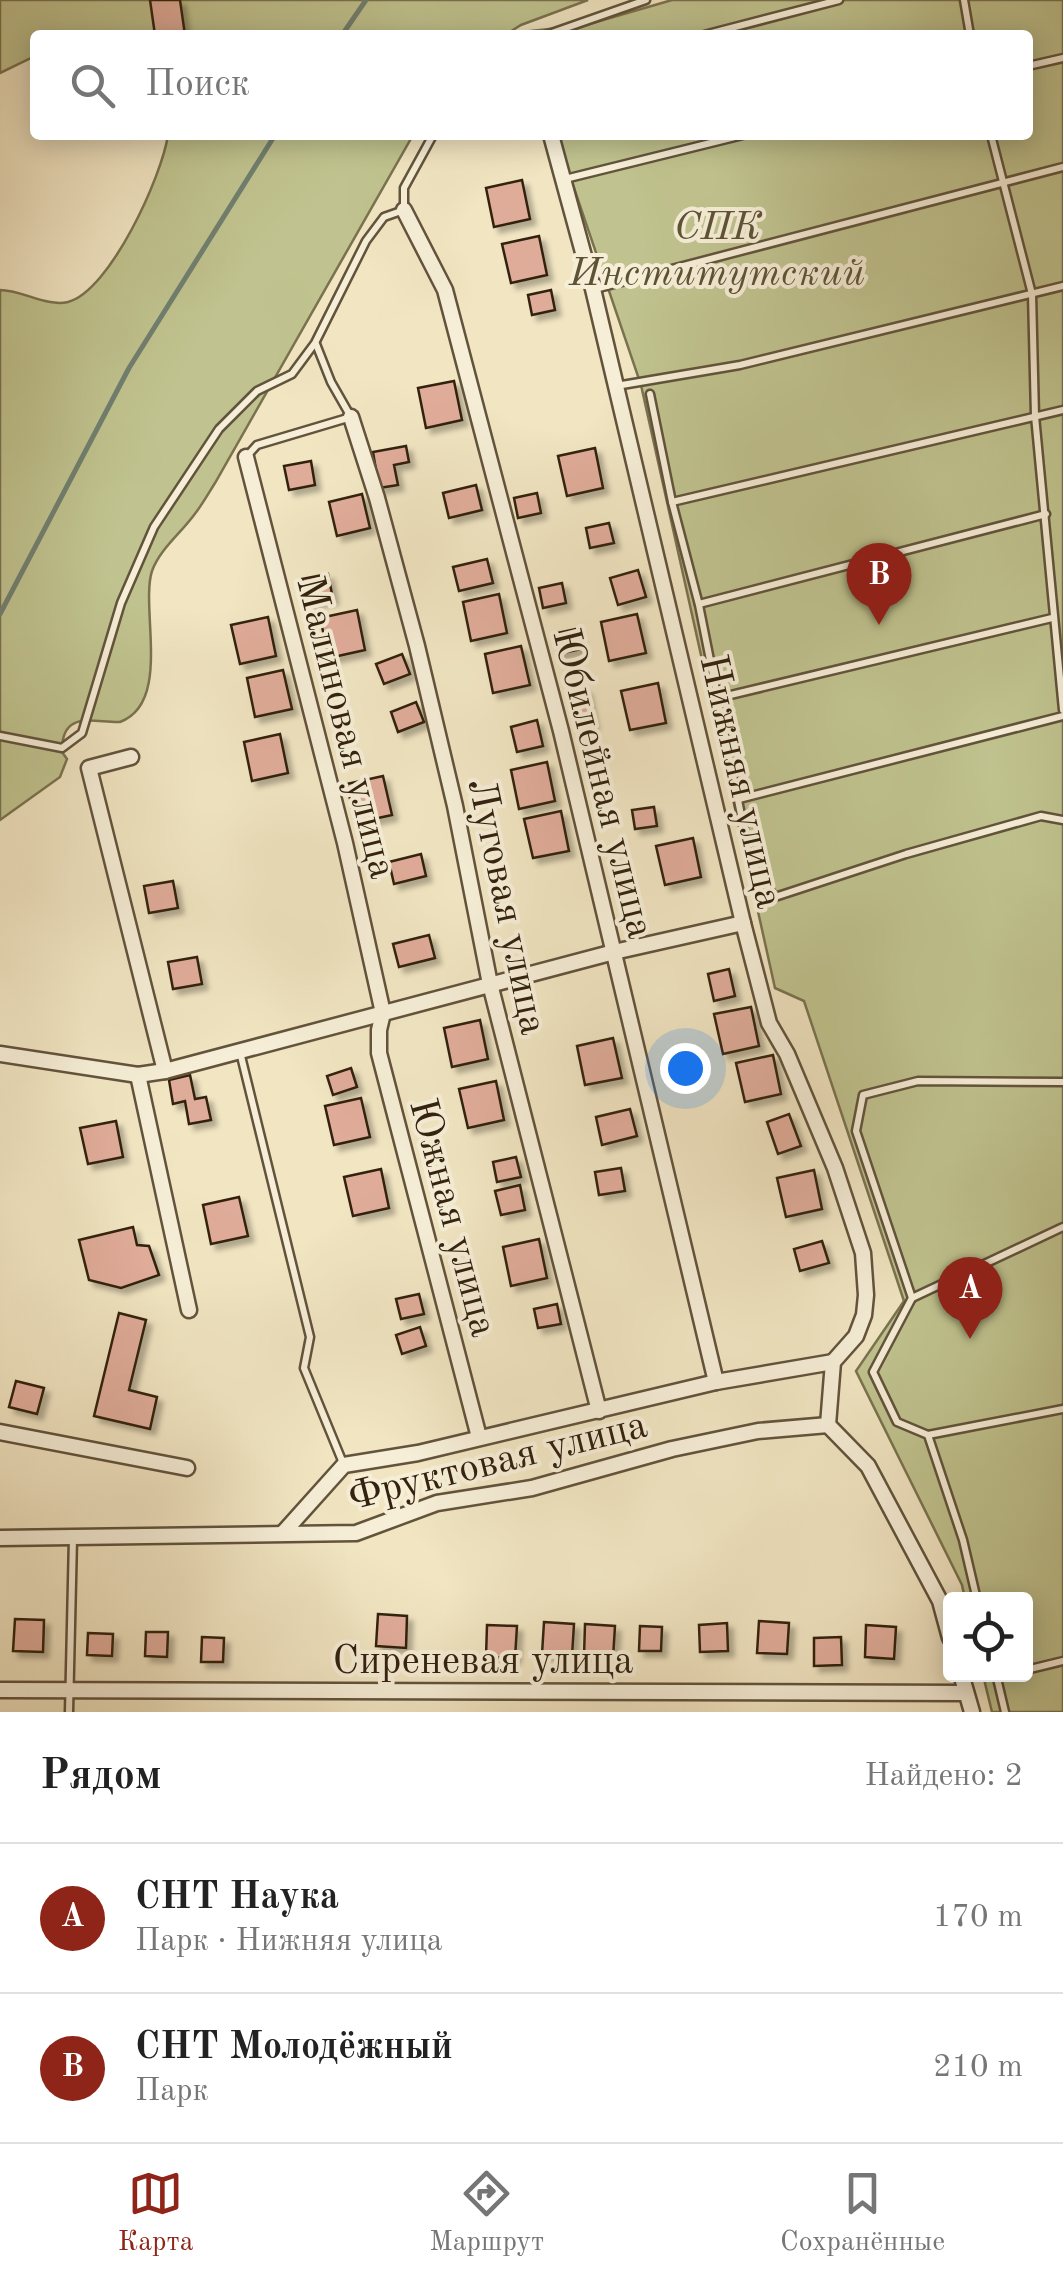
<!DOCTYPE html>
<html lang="ru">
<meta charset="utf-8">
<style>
body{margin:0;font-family:"Old Standard TT",serif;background:#f2f2f2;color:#222}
.controls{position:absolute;right:30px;bottom:30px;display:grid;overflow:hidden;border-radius:10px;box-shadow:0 5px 25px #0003}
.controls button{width:90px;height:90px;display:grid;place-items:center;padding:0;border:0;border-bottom:2px solid #e0e0e0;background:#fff;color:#222;font:50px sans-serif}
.you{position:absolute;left:685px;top:1068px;width:35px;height:35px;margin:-25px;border:8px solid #fff;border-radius:50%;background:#1a73e8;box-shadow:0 0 0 15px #1a73e833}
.badge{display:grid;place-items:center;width:65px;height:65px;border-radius:50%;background:#8f2418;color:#fff;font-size:32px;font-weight:700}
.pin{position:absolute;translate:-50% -82px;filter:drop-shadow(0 2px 5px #0008)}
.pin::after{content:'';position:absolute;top:52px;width:35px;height:30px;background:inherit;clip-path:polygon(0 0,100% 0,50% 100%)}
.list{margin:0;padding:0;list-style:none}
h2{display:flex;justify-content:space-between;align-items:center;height:130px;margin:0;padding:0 40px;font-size:42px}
h2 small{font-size:32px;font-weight:400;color:#767676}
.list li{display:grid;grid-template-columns:65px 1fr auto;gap:30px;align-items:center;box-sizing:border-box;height:150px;padding:0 40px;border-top:2px solid #e0e0e0}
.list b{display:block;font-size:38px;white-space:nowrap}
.list p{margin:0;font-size:32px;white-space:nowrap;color:#767676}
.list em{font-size:32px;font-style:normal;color:#767676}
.icon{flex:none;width:55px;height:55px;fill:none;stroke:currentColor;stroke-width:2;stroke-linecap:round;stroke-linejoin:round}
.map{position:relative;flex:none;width:1063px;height:1712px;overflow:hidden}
.search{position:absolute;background:#fff;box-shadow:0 5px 25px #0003;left:30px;right:30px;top:30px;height:110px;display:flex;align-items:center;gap:25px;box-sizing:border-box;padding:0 35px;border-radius:10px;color:#767676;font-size:38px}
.sheet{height:430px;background:#fff}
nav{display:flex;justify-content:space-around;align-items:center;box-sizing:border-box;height:140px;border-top:2px solid #e0e0e0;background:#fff;font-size:28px;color:#767676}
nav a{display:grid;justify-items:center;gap:5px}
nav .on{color:#8f2418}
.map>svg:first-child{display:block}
.green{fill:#c0c38f;stroke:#7a724f;stroke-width:2.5}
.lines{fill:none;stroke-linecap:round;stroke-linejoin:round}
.stream{stroke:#718070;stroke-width:5}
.building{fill:#e0ac9a;stroke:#33220f;stroke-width:2.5;filter:url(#shadow)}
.service-casing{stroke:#62533c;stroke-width:11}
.minor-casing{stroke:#62533c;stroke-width:19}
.service{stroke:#f6eed7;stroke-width:6}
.minor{stroke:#f6eed7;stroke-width:14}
.labels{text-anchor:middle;stroke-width:8;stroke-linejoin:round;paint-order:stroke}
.park-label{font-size:40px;font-style:italic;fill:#5d5235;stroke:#f6eed7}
.street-label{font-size:40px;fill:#33220f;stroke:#f6eed7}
</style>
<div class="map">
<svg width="1063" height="1712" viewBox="0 0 1063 1712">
<defs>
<filter id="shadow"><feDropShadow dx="5.5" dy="5.5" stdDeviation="2.5" flood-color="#0004"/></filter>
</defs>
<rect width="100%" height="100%" fill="#f1e5c2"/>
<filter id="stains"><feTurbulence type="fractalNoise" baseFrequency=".002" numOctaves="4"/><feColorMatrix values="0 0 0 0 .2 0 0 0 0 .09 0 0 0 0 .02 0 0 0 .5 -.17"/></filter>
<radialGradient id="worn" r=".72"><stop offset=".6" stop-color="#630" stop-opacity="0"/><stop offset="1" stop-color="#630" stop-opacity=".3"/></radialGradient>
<g class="green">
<polygon points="0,0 588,0 521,25 505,35 35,35 35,56 0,73"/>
<polygon points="672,0 1063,0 1063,1712 992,1712 983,1675 1026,1674 1026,1600 965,1599 962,1585 856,1371 904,1301 804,1001 775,988 641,385 556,135 1028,135 1028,35 522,35 521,32 586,25"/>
<path d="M168 135H413L215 483C208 494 202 505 194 515 180 534 160 549 152 571 140 608 172 703 120 722 94 723 61 709 62 752L67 759 60 777 0 820V290C22 290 46 307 68 302 110 291 162 176 168 135Z"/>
</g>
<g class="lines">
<g class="stream">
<polyline points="342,35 366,0"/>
<polyline points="0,614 129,368 275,135"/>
</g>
</g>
<g class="building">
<polygon points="150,0 180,0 185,35 155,35"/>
<polygon points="522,180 530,219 494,227 486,188"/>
<polygon points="539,236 547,275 511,283 502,244"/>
<polygon points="551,290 555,310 532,315 528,295"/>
<polygon points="454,381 462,420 426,428 418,388"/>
<polygon points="406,446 409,462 394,465 398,485 379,488 373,452"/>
<polygon points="595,448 603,488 567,496 558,456"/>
<polygon points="311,461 315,485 289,490 284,466"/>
<polygon points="476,485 482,510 449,518 443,493"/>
<polygon points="537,493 541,513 518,518 514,498"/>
<polygon points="362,494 370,528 337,536 329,502"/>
<polygon points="609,523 614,543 590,548 586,528"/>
<polygon points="487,559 493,583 459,591 453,567"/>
<polygon points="638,570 646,597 618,605 610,578"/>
<polygon points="328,574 333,599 306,603 302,579"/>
<polygon points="562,583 566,603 543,608 539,588"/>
<polygon points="499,594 507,633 471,641 463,602"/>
<polygon points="357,610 365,650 329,658 320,618"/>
<polygon points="637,614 646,653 609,661 601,622"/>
<polygon points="268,617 276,656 240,664 231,625"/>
<polygon points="576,629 581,649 558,654 553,634"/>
<polygon points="521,646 530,685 493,693 485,654"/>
<polygon points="402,654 410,674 384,684 376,664"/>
<polygon points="283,670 292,709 255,717 247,678"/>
<polygon points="658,683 666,723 630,730 621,691"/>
<polygon points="586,689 593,724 578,727 571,692"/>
<polygon points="416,702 424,722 398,732 391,712"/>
<polygon points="537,720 543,746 517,752 511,727"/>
<polygon points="280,734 288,773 252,781 244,742"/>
<polygon points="547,762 555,801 519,809 511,770"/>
<polygon points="383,776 392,815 355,823 347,784"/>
<polygon points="654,807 657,826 635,829 632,810"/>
<polygon points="561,811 569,851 533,858 524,819"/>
<polygon points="693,838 701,877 665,885 656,846"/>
<polygon points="421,854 426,876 394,884 389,862"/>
<polygon points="173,881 178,908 149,913 144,886"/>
<polygon points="429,935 435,958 399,967 393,944"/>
<polygon points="197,957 202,984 173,989 168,962"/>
<polygon points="729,969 735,996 714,1001 708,974"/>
<polygon points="751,1007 759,1046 723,1054 714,1014"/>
<polygon points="480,1020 488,1059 452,1067 444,1028"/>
<polygon points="613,1038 622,1078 585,1085 577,1046"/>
<polygon points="773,1055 781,1094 745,1102 736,1063"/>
<polygon points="351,1068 357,1087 333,1095 327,1076"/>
<polygon points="190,1075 195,1099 206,1097 211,1120 189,1124 185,1101 173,1104 169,1080"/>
<polygon points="496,1081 504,1120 468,1128 459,1089"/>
<polygon points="361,1098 370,1137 334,1145 325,1106"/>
<polygon points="630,1109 637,1136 602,1145 596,1117"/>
<polygon points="789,1114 801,1146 778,1154 767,1122"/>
<polygon points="116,1121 123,1157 88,1164 80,1128"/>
<polygon points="516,1157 521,1177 497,1182 493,1162"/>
<polygon points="621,1168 625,1191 599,1195 595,1172"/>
<polygon points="381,1169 389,1208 353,1216 344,1177"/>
<polygon points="814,1170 822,1209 786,1217 777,1178"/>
<polygon points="520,1185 525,1210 501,1215 495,1191"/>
<polygon points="239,1197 248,1236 211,1244 203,1205"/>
<polygon points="133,1227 137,1245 149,1246 159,1275 121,1288 89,1280 79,1240"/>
<polygon points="539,1239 547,1278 511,1286 503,1247"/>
<polygon points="822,1241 829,1263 800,1271 794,1249"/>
<polygon points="419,1294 424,1314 401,1319 396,1299"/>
<polygon points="557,1304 561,1324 538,1328 534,1309"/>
<polygon points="119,1313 146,1320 129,1390 157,1397 150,1429 94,1416"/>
<polygon points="420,1327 426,1346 402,1354 396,1335"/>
<polygon points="16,1381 44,1388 37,1414 9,1407"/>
<polygon points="378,1614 407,1616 406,1648 376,1646"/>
<polygon points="15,1619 44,1620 43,1652 13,1651"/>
<polygon points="759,1621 789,1623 787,1654 757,1653"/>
<polygon points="544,1622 574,1624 572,1656 542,1654"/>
<polygon points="727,1623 728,1651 700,1652 699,1625"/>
<polygon points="585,1624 615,1626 613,1658 584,1656"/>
<polygon points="487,1625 517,1626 515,1658 486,1657"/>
<polygon points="866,1625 896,1627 894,1659 865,1657"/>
<polygon points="640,1626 662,1627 661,1651 639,1651"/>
<polygon points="146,1632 168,1632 167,1657 145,1656"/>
<polygon points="88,1633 113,1634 112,1656 87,1655"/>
<polygon points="202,1637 224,1638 223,1662 201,1662"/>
<polygon points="841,1637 842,1665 814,1666 814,1638"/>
</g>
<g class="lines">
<defs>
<g id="service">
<polyline points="964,0 970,35"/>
<polyline points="546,35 646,0"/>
<polyline points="704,35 839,0"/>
<polyline points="1028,66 1063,58"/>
<polyline points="991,135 1032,294 1035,416 1063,710"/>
<polyline points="565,179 743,135"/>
<polyline points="595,289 1063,167"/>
<polyline points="616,386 740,365 1063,286"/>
<polyline points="650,394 672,502 699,605 748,850 759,877 775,897 906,854 1041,816 1063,820"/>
<polyline points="248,455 257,445 351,417 331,382 316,344"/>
<polyline points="672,502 1063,410"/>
<polyline points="699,604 1046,514"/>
<polyline points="718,698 1052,618"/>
<polyline points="0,736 62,748 82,733 121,603 154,527 219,429 257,391 292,374 315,343 366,241 384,217 404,210 404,188 433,135"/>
<polyline points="739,799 1063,716"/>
<polyline points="240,1052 310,1337 304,1368 343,1463"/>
<polyline points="912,1298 1063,1227"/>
<polyline points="928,1435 1063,1409"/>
<polyline points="977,1600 963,1540 928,1435 897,1422 873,1372 912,1298 856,1131 863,1095 918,1081 1063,1082"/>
<polyline points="1026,1670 1063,1661"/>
<polyline points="996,1674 1005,1712"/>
<polyline points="69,1712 73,1538"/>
</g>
<g id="minor">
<polyline points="551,135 593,289 743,923 769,1023 787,1054 835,1168 863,1253 866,1295 864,1315 856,1336 833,1362 828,1425"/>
<polyline points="404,210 445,290 561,731 716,1382"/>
<polyline points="351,417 377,498 417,646 455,806 490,984 599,1411"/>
<polyline points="246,457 345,843 383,1013 379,1030 379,1053 479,1437"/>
<polyline points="131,757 89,768 165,1071"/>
<polyline points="0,1054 138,1075 165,1071 614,952 743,923"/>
<polyline points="138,1075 189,1310"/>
<polyline points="828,1425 868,1466 940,1601 950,1638"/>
<polyline points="0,1432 187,1468"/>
<polyline points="283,1533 344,1465 418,1453 716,1382 833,1362"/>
<polyline points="0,1538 356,1533 437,1503 532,1488 672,1449 758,1431 828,1425"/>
<polyline points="961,1674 972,1712"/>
<polyline points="0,1690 966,1693"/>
</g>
</defs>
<use href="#service" class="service-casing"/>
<use href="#minor" class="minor-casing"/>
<use href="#service" class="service"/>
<use href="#minor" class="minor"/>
</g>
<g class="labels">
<g class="park-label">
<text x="717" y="239">СПК<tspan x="717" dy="46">Институтский</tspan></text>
</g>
<g class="street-label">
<text transform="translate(348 727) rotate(76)" y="14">Малиновая улица</text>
<text transform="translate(743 781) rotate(77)" y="14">Нижняя улица</text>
<text transform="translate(605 783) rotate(76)" y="14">Юбилейная улица</text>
<text transform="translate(509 906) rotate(78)" y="14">Луговая улица</text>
<text transform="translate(455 1217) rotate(75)" y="14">Южная улица</text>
<text transform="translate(497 1459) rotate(-14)" y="14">Фруктовая улица</text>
<text x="483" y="1673">Сиреневая улица</text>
</g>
</g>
<rect width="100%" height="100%" filter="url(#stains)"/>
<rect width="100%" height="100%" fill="url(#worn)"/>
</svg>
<div class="controls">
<button><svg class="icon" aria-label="locate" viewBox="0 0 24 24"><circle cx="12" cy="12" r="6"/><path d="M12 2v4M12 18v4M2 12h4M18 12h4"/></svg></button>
</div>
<div class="you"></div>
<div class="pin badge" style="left:970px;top:1339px">A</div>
<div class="pin badge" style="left:879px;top:625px">B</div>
<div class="search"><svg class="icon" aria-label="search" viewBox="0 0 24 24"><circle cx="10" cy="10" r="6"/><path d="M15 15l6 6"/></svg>Поиск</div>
</div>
<section class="sheet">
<h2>Рядом<small>Найдено: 2</small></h2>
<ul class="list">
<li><span class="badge">A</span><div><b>СНТ Наука</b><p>Парк · Нижняя улица</p></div><em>170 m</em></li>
<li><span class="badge">B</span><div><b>СНТ Молодёжный</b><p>Парк</p></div><em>210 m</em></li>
</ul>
</section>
<nav>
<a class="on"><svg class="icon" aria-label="map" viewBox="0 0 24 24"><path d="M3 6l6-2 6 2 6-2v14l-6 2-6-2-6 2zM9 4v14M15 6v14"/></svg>Карта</a>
<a><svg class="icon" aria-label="directions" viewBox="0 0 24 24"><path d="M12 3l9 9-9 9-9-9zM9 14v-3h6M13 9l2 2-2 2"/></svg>Маршрут</a>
<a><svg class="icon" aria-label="saved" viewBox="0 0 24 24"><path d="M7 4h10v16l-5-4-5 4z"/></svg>Сохранённые</a>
</nav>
